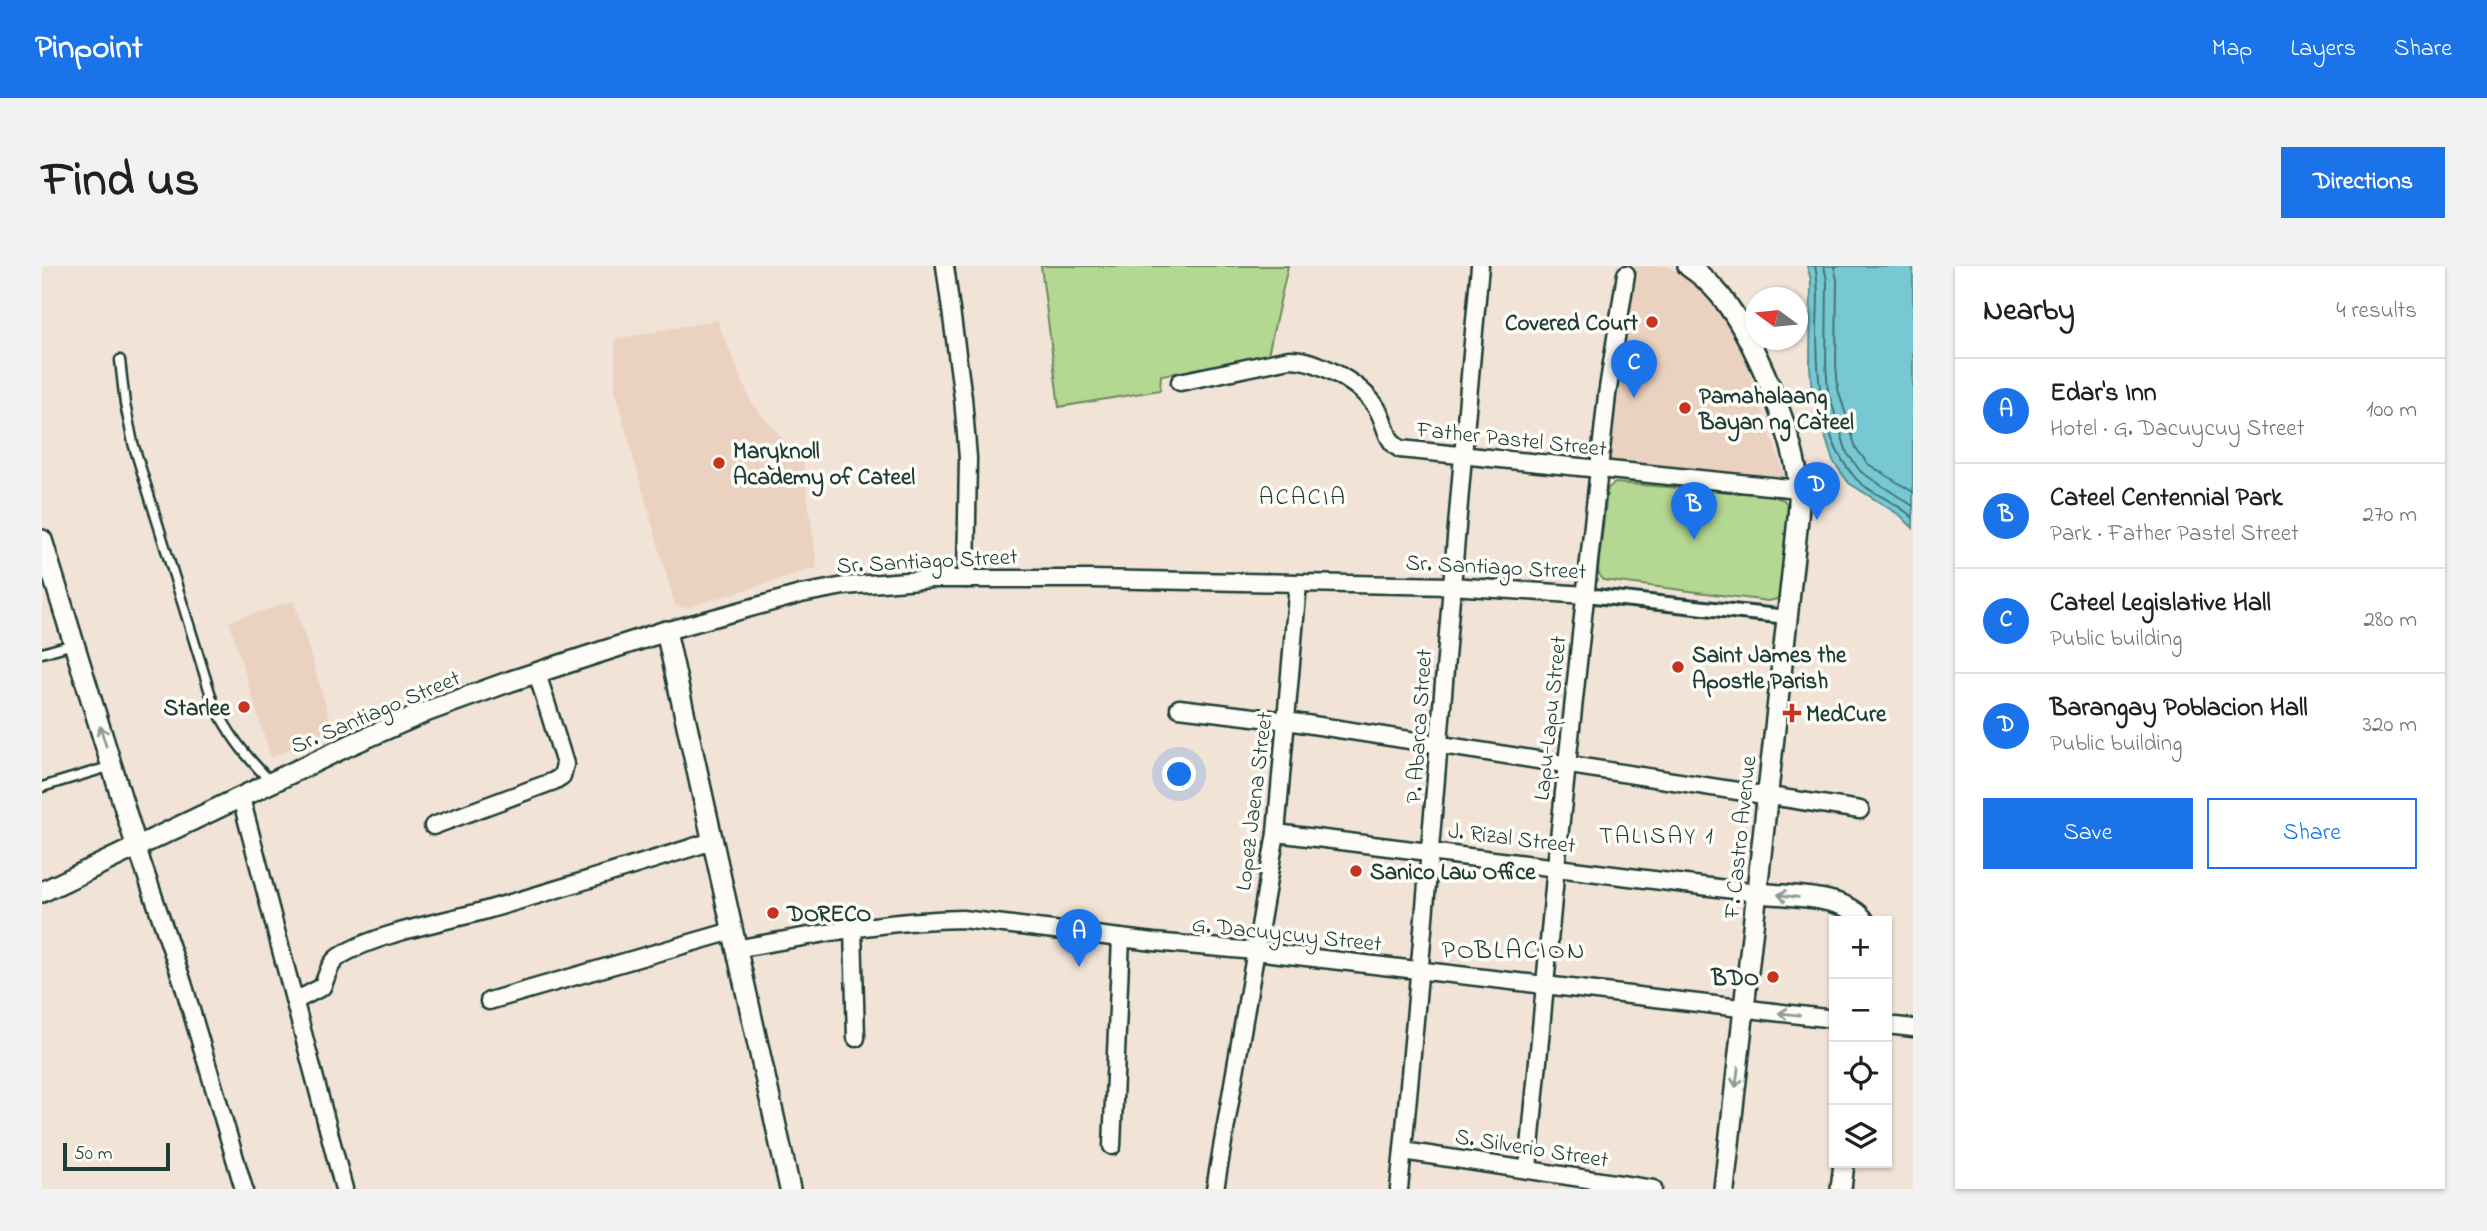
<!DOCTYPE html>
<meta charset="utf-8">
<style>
body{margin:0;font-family:"Indie Flower",sans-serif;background:#f2f2f2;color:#202124}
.controls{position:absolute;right:21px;bottom:21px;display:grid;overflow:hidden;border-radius:0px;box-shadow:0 2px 5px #0004}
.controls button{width:63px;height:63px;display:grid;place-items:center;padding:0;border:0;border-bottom:2px solid #e0e0e0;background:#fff;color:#202124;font:35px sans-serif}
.compass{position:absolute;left:1703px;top:21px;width:63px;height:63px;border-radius:50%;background:#fff;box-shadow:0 2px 5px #0004;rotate:285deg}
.scale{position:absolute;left:21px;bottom:18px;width:107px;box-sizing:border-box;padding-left:7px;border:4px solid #1f3d34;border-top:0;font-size:19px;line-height:24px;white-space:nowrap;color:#1f3d34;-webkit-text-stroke:5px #fdfcf7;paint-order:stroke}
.you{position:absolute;left:1138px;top:509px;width:24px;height:24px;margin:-18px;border:5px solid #fff;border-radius:50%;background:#1a73e8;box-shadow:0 0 0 10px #1a73e833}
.badge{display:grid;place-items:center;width:46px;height:46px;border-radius:50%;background:#1a73e8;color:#fff;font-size:23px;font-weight:700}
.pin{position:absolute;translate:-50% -58px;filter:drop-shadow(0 2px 4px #0008)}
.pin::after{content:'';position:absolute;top:37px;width:24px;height:21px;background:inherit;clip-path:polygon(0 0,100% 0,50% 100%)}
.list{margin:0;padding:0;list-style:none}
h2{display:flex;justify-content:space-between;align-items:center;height:91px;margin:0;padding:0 28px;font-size:30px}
h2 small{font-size:23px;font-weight:400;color:#757577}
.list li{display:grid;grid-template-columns:46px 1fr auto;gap:21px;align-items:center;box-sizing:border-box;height:105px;padding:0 28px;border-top:2px solid #e0e0e0}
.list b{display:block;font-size:26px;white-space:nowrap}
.list p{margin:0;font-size:23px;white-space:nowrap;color:#757577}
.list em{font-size:23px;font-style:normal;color:#757577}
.actions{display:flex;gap:14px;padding:21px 28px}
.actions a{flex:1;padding:16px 0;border:2px solid #1a73e8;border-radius:0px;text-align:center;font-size:24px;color:#1a73e8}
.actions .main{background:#1a73e8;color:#fff}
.icon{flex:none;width:38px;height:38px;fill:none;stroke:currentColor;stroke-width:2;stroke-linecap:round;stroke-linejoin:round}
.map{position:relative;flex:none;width:1871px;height:923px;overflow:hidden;border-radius:0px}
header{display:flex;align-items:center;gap:42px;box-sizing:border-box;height:98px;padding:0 35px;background:#1a73e8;color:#fff}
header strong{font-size:33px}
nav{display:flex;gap:38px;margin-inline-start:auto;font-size:24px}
.intro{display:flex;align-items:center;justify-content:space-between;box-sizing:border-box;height:168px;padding:0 42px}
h1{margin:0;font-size:49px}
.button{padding:18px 32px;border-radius:0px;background:#1a73e8;color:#fff;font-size:24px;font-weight:700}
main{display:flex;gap:42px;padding:0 42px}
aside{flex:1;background:#fff;border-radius:0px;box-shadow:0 2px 5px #0004}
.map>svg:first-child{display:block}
.built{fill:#ebd2c0}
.green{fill:#b4d792;stroke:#6a8a63;stroke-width:2}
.water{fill:#78c8d3;stroke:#549093;stroke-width:2}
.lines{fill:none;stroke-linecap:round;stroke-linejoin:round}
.shore{stroke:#437574;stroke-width:2}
.service-casing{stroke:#1f3d34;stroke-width:13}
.pedestrian-casing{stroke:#1f3d34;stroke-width:18}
.minor-casing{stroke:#1f3d34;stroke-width:21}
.tertiary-casing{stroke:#1f3d34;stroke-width:24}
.service{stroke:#fdfcf7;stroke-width:8}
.pedestrian{stroke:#fdfcf7;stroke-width:12}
.minor{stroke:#fdfcf7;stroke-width:16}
.tertiary{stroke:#fdfcf7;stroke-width:19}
.oneway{stroke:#8e9c96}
.poi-dot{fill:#c8321e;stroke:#fdfcf7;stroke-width:2.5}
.labels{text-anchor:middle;stroke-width:7;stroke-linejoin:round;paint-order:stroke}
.poi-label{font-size:23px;font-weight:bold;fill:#1f3d34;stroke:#fdfcf7;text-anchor:start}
.street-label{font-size:23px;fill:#1f3d34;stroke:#fdfcf7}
.neighbourhood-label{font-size:24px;letter-spacing:2px;fill:#1f3d34;stroke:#fdfcf7}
.quarter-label{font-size:26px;letter-spacing:2px;fill:#1f3d34;stroke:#fdfcf7}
</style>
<header>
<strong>Pinpoint</strong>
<nav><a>Map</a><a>Layers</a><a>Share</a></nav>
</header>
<div class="intro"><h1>Find us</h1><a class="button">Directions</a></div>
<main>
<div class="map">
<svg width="1871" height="923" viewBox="0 0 1871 923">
<rect width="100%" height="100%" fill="#f2e3d7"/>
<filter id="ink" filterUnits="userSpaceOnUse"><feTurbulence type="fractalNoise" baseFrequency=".0143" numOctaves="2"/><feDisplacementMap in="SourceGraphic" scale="14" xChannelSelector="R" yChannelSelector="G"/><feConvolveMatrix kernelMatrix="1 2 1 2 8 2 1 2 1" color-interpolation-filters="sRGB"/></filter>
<g filter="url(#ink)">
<g class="built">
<polygon points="1589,0 1626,0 1664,23 1696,72 1743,211 1564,199 1570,129"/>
<polygon points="675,54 710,138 761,195 775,302 644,342 633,339 573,126 573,73"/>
<polygon points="252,335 291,463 229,492 187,355"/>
</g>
<g class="green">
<polygon points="999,0 1246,0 1225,93 1119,109 1118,124 1017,141"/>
<polygon points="1573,217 1728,229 1742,234 1749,244 1738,330 1735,333 1726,335 1561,314 1558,311 1556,304 1565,227 1566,222"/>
</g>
<polygon class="water" points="1765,0 1871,0 1871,262 1859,250 1807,217 1791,195 1770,129 1768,99 1769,14"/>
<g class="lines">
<g class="shore">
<path d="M1773 0C1777 19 1776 39 1775 59 1775 110 1777 167 1810 208 1825 228 1854 234 1871 252"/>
<polyline points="1782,0 1785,14 1784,98 1786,125 1805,187 1819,206 1871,240"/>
<polyline points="1792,0 1795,14 1794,98 1796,123 1814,182 1826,198 1871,226"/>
</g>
<defs>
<g id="service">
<path d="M78 94 83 138 91 177 170 433C185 467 203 489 228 515"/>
<polyline points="0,387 31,378"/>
<polyline points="0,521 70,500"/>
</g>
<polyline id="pedestrian" points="1544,329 1745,351"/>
<g id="minor">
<polyline points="903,0 921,132 926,192 924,313"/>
<path d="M1138 116 1247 93C1276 93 1323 119 1337 146 1344 159 1344 175 1358 183L1757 223"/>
<polyline points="624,365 759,328 802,320 890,313 1049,313 1409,320 1544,329"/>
<polyline points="1137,442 1245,455 1818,544"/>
<polyline points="199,532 302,923"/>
<polyline points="391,560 512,515 520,510 523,498 495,407"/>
<polyline points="1234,567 1716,627"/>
<polyline points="95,582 141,717 202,923"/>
<polyline points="811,663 814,772"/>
<path d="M693 683C768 670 844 654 920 653L1112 676 1213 685 1792 753"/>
<path d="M253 735 280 721C286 709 286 698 298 690 333 668 400 656 441 645 518 623 594 599 671 575"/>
<polyline points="447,735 690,665"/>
<polyline points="1845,759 1871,762"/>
<polyline points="1070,880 1079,672"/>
<polyline points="1361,885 1611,923"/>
<polyline points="1486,903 1514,600 1565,129 1584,8"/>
<polyline points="1173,923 1234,567 1256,318"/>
<path d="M1357 923C1388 616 1409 307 1438 0"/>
</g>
<g id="tertiary">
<path d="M1646 0C1658 8 1668 17 1678 29 1712 71 1752 168 1757 222 1758 241 1755 262 1753 281L1682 923"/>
<polyline points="0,274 95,582"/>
<polyline points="0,626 310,478 386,445 469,415 624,365 748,923"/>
<path d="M1716 627C1744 630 1807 629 1822 655"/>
<polyline points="1799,923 1802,897"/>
</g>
</defs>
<use href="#service" class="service-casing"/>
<use href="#pedestrian" class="pedestrian-casing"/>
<use href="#minor" class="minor-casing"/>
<use href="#tertiary" class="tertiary-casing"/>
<use href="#service" class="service"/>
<use href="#pedestrian" class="pedestrian"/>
<use href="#minor" class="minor"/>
<use href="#tertiary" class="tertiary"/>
</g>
<defs><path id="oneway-shaft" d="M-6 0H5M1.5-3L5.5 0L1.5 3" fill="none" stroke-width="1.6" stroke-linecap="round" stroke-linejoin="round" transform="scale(1.75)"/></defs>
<g class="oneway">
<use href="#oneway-shaft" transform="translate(61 470) rotate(-107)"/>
<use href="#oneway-shaft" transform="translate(1746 630) rotate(-173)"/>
<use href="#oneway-shaft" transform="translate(1747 748) rotate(-174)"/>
<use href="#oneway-shaft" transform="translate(1695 811) rotate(97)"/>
</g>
</g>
<g class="poi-dot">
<circle cx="1610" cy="56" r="7"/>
<circle cx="1643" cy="142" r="7"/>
<circle cx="677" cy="197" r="7"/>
<circle cx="1636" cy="401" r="7"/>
<circle cx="202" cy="441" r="7"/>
<path d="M1746.5 436.5h7v7h7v7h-7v7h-7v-7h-7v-7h7z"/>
<circle cx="1314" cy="605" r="7"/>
<circle cx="731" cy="647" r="7"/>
<circle cx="1731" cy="711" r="7"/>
</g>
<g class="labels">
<g class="poi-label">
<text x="1596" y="64" text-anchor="end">Covered Court</text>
<text x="1657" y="137">Pamahalaang<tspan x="1657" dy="26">Bayan ng Cateel</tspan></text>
<text x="691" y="192">Maryknoll<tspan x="691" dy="26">Academy of Cateel</tspan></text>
<text x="1650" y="396">Saint James the<tspan x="1650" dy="26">Apostle Parish</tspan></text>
<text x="188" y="449" text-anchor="end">Starlee</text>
<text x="1764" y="455">MedCure</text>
<text x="1328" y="613">Sanico Law Office</text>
<text x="745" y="655">DORECO</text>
<text x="1717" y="719" text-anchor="end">BDO</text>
</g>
<g class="street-label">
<text transform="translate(1470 172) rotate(6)" y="8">Father Pastel Street</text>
<text transform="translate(885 294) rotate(-3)" y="8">Sr. Santiago Street</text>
<text transform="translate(1454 300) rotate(3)" y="8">Sr. Santiago Street</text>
<text transform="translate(333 445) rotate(-23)" y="8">Sr. Santiago Street</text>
<text transform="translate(1507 452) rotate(-84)" y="8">Lapu-Lapu Street</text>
<text transform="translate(1376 460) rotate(-86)" y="8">P. Abarca Street</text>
<text transform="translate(1211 535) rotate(-83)" y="8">Lopez Jaena Street</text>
<text transform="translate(1470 571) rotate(7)" y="8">J. Rizal Street</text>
<text transform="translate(1697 571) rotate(-84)" y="8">F. Castro Avenue</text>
<text transform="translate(1245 667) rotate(6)" y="8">G. Dacuycuy Street</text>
<text transform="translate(1490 881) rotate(9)" y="8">S. Silverio Street</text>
</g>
<g class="neighbourhood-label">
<text x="1261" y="238">ACACIA</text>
<text x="1615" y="577">TALISAY 1</text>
</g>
<g class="quarter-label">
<text x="1472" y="692">POBLACION</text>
</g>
</g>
</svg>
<div class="controls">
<button>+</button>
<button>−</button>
<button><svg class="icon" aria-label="locate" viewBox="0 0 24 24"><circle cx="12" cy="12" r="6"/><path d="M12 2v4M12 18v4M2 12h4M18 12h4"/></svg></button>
<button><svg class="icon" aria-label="layers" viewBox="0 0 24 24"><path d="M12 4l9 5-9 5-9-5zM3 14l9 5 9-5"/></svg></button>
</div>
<svg class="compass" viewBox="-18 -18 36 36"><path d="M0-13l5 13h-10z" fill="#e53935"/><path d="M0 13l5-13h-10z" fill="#757577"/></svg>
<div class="scale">50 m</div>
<div class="you"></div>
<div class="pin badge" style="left:1037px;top:701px">A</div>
<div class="pin badge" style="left:1652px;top:274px">B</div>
<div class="pin badge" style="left:1592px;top:132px">C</div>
<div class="pin badge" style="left:1775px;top:254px">D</div>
</div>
<aside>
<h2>Nearby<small>4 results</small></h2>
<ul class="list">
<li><span class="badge">A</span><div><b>Edar's Inn</b><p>Hotel · G. Dacuycuy Street</p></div><em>100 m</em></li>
<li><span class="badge">B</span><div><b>Cateel Centennial Park</b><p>Park · Father Pastel Street</p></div><em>270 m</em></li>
<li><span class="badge">C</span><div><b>Cateel Legislative Hall</b><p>Public building</p></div><em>280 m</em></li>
<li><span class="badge">D</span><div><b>Barangay Poblacion Hall</b><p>Public building</p></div><em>320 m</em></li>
</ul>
<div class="actions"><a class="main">Save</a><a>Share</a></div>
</aside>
</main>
